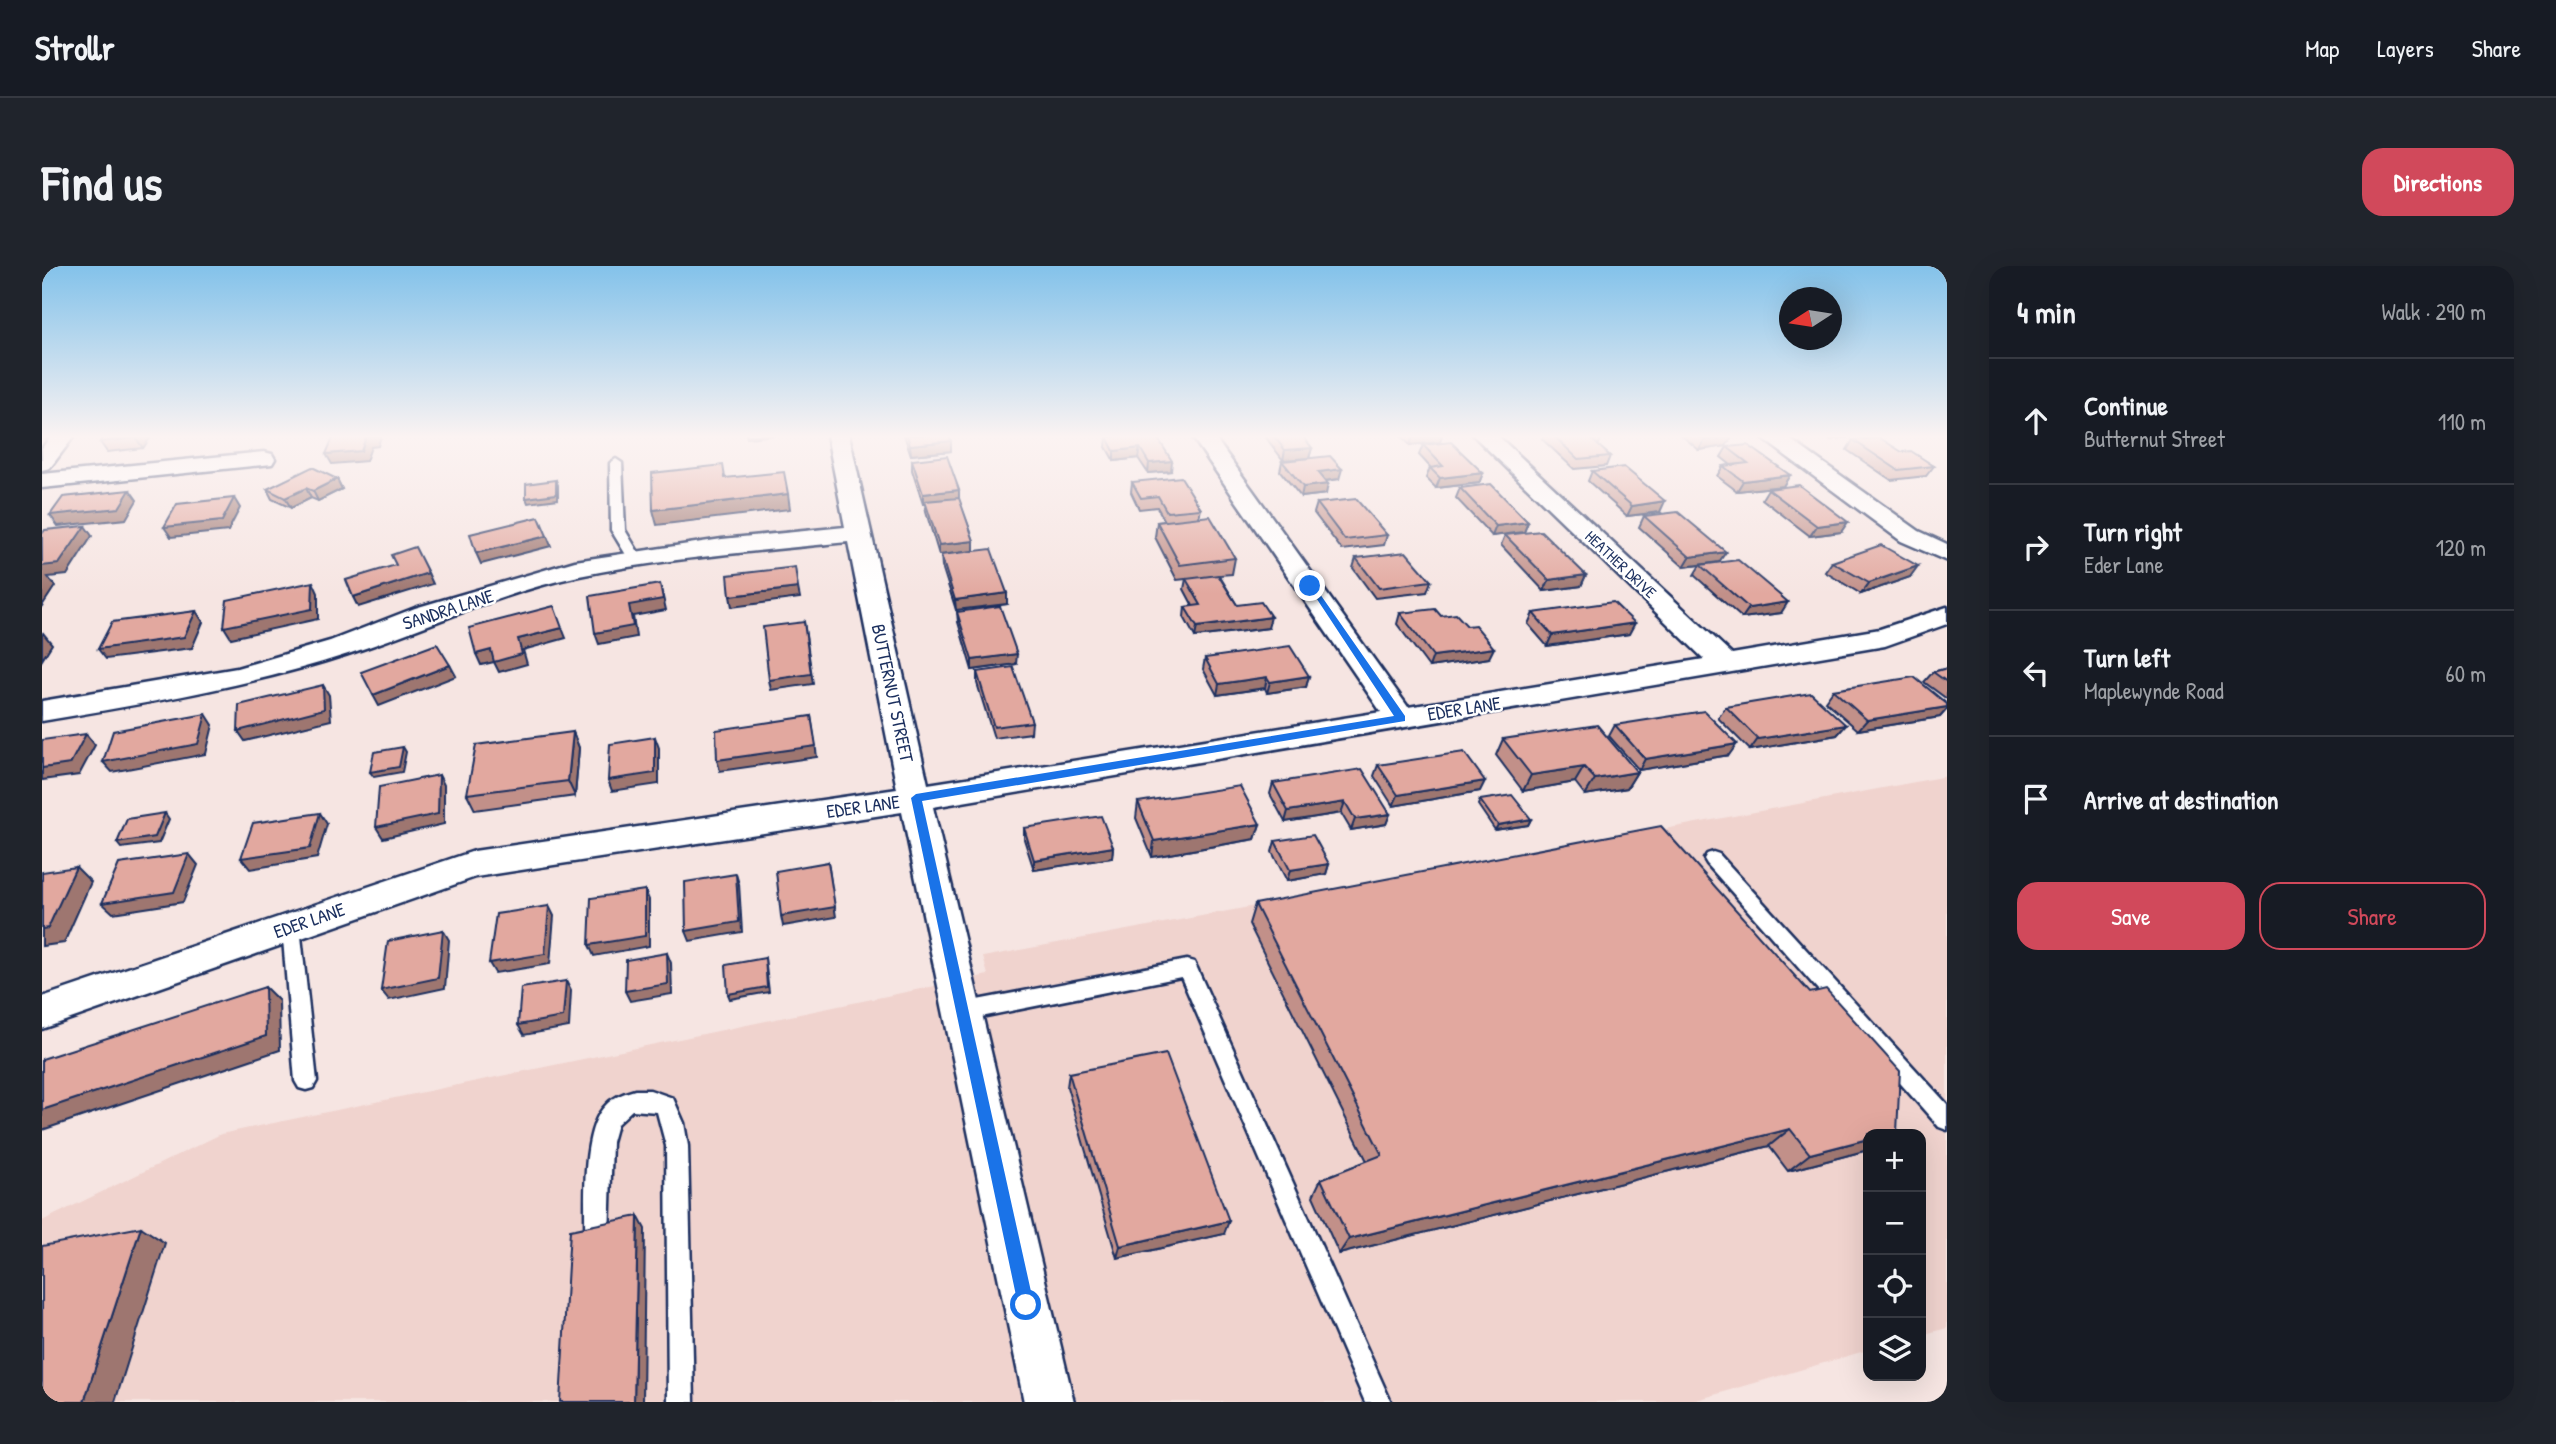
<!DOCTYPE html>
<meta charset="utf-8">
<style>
body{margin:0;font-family:"Patrick Hand",sans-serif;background:#20242c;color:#f1f3f6}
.controls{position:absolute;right:21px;bottom:21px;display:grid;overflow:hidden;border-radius:14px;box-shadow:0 7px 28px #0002}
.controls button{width:63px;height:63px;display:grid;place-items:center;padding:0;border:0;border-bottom:2px solid #363941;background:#171b24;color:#f1f3f6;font:35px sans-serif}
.compass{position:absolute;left:1737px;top:21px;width:63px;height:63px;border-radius:50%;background:#171b24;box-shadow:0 7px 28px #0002;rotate:258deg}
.stop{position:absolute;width:21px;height:21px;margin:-16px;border:5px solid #1a73e8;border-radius:50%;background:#fff}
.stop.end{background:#1a73e8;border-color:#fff;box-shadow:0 2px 7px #0008}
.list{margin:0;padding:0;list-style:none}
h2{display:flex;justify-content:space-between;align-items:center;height:91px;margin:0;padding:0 28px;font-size:30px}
h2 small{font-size:23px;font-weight:400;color:#9ea1a6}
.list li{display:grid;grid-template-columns:46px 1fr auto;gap:21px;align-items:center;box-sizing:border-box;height:126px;padding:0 28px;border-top:2px solid #363941}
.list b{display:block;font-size:26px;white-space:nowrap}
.list p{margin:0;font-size:23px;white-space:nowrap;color:#9ea1a6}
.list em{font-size:23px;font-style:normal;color:#9ea1a6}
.actions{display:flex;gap:14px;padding:21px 28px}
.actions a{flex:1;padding:16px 0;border:2px solid #d1495b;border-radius:21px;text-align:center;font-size:24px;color:#d1495b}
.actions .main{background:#d1495b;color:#fff}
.icon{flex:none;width:38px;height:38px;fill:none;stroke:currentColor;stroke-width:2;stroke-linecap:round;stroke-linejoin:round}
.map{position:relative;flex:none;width:1905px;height:1136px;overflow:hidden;border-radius:21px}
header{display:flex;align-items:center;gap:42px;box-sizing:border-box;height:98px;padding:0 35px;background:#171b24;border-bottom:2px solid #363941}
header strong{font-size:33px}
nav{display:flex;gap:38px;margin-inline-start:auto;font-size:24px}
.intro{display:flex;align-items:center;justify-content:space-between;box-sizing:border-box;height:168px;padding:0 42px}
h1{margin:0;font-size:49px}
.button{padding:18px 32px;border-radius:21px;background:#d1495b;color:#fff;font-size:24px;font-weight:700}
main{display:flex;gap:42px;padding:0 42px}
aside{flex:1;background:#171b24;border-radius:21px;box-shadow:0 7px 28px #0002}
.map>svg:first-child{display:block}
.built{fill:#f0d3ce}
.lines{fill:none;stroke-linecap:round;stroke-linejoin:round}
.service-casing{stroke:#1b2f5e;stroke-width:5}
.minor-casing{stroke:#1b2f5e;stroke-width:5}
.service{fill:#fff;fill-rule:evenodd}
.minor{fill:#fff;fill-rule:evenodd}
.wall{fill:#c29089;stroke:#1b2f5e;stroke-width:2}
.shaded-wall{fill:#9e766f;stroke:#1b2f5e;stroke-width:2}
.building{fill:#e2a89f;stroke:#1b2f5e;stroke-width:2}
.route{fill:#1a73e8}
.labels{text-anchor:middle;stroke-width:5;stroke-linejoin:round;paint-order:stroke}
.far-street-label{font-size:16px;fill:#1b2f5e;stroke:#fff}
.street-label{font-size:19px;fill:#1b2f5e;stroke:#fff}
</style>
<header>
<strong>Strollr</strong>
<nav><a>Map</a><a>Layers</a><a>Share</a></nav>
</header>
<div class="intro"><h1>Find us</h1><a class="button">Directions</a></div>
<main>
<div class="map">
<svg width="1905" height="1136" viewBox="0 0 1905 1136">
<rect width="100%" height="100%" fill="#f6e5e2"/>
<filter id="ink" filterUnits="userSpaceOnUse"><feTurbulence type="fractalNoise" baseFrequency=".0143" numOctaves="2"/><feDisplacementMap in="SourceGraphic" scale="14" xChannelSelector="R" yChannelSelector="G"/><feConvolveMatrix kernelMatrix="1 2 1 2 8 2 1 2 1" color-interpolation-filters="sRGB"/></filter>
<g filter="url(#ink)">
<polygon class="built" points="1905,510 1905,1062 1879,1069 1879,868 1826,868 1826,1084 1648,1136 0,1136 0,955 179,868 946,709 941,691"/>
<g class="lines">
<defs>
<g id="service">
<polygon points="574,193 580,197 583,264 601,294 594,298 589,297 569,264 568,197"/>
<polygon points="1671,586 1677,588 1905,838 1905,864 1897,861 1665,598 1662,593 1665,588"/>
<polygon points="249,653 256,656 258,661 275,815 271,822 264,824 257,822 253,815 240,661 242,656"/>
<polygon points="1145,694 1152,696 1155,702 1349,1136 1323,1136 1139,711 919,755 912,752 909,746 912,740 919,737"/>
<path d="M593 824H608L631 832 642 857 646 880 652 1136H626L624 880 615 846 590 844 575 858 570 876 567 972 563 980 555 984 547 980 543 972C544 938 538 864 564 839 571 831 582 827 593 824Z"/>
</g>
<g id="minor">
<polygon points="10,169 33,169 8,202 0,204 0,182"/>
<path d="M785 169H807L886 518 1339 446 1149 169H1171L1366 441 1662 393 1431 169H1455L1690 388 1838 363 1905 341V358L1843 380 891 541 1032 1136H982L860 546 434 611 0 763V731L432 585 855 523 806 276C717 285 625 292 537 310 457 327 383 363 306 388 205 421 105 437 0 455V435L195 402 288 375 373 342 533 295 680 273 803 261Z"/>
<polygon points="1716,169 1742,169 1877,265 1905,278 1905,295 1859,275"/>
<polygon points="222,186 230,188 233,193 230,198 0,222 0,208"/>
</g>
</defs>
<use href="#service" class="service-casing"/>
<use href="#minor" class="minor-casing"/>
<use href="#service" class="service"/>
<use href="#minor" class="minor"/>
</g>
<g class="wall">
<polygon points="63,169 110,169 101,182 65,186 58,176"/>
<polygon points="862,169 907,169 909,175 909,185 869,189"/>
<polygon points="1114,169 1129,205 1106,207 1096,192 1072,195 1064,181 1065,171"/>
<polygon points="1222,169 1260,169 1270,182 1267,192 1241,194"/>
<polygon points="1358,169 1400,169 1398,176 1368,179"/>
<polygon points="1502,169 1561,169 1556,180 1568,190 1564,200 1532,203 1500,173"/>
<polygon points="1639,169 1688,169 1684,180 1657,184"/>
<polygon points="1782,169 1819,169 1788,174"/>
<polygon points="1811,174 1860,186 1892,200 1884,210 1849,214 1805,184"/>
<polygon points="1381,179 1441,207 1437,217 1394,222 1384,212 1388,202 1389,202 1377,189"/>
<polygon points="1685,181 1748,209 1741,220 1695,225 1675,210 1681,200 1689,199 1679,191"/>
<polygon points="870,194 917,224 917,234 932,275 932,285 897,289 884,246 883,238 881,238 870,204"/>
<polygon points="1240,195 1297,213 1284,215 1284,228 1259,231 1238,205"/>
<polygon points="1550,205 1618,246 1585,250 1546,215"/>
<polygon points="295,213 300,223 276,235 269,232 249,242 230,233 225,223"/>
<polygon points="1090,216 1159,243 1157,251 1193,292 1190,308 1177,309 1195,339 1226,362 1153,371 1142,351 1143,341 1151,340 1142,323 1144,313 1135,314 1113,271 1115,256 1123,255 1115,241 1097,243 1089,226"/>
<polygon points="1418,222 1486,256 1482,266 1450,270 1414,232"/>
<polygon points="1726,223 1799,266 1768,270 1720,233"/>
<polygon points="1275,237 1345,269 1342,279 1300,284 1272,247"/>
<polygon points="1602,250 1678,296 1739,347 1700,352 1652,309 1658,299 1642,301 1597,261"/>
<polygon points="1463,269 1544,309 1539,320 1502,325 1459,279"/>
<polygon points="899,289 965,338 914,344 900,300"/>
<polygon points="1314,292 1389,315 1385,326 1333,332 1311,302"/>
<polygon points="1790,296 1868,311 1819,328 1783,306"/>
<polygon points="915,346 974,398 930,404 916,356"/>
<polygon points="1358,347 1399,350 1425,360 1447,392 1387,401 1355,358"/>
<polygon points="1491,347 1587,368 1505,380 1486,358"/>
<polygon points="1163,392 1267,410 1264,421 1225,427 1223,422 1175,429 1161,403"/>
<polygon points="1905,402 1905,433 1882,416 1891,406"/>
<polygon points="935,406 990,456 989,467 952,472 935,417"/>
<polygon points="1791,424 1905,438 1905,443 1898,451 1816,464 1783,435"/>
<polygon points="1684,441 1804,459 1795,469 1708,484 1676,452"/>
<polygon points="1573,459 1687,489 1597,504 1567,470"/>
<polygon points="531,466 537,482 533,530 433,544 425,528"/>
<polygon points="1461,473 1595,506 1585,522 1543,529 1533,516 1481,525 1454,489"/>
<polygon points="1336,499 1438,525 1351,540 1332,510"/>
<polygon points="1231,517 1348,548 1344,558 1309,564 1299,547 1243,556 1228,528"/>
<polygon points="1438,534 1489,553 1486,559 1453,564 1436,539"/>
<polygon points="1096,536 1218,558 1213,573 1110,591 1094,552"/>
<polygon points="982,562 1071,581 1070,592 992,604 982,573"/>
<polygon points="1233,575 1287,598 1284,608 1245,615 1230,586"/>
<polygon points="1213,638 1826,868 1826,884 1746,905 1727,880 1297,988 1271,930 1279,913 1325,895 1207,658"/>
<polygon points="1027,807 1182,968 1075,992 1025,821"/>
</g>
<g class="shaded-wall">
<polygon points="97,169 110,169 101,182 94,172"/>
<polygon points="332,169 339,169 339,170 336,180 329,181 324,195 290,198 284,188 324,171"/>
<polygon points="704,169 734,169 705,172"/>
<polygon points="1400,169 1398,176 1368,179 1371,170"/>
<polygon points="1791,169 1819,169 1788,174"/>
<polygon points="1690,171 1684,180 1657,184 1663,174"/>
<polygon points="909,175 909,185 869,189 868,179"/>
<polygon points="1098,182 1096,192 1072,195 1072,185"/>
<polygon points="1270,182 1267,192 1241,194 1243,184"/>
<polygon points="1130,195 1129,205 1106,207 1107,197"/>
<polygon points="1300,203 1297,213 1274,216 1276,206"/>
<polygon points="1441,207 1437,217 1394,222 1398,212"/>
<polygon points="1748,209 1741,220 1695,225 1701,215"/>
<polygon points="295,213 300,223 276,235 271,225"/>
<polygon points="514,214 516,219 516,233 486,237 484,232"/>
<polygon points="1286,218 1284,228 1259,231 1261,221"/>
<polygon points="264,222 269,232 249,242 243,232"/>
<polygon points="88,224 95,234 84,253 16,260 8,249"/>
<polygon points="917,224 917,234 881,238 881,228"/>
<polygon points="746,228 748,243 615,259 611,244"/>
<polygon points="192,232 198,242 186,265 129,271 122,261"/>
<polygon points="1623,235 1618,246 1585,250 1590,240"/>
<polygon points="1486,256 1482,266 1450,270 1454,260"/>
<polygon points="1806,256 1799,266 1768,270 1775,260"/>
<polygon points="43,260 50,270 25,309 6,311 13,320 0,340 0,300"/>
<polygon points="505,270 509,280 439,298 434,287"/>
<polygon points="932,275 932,285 897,289 897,279"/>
<polygon points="1684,286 1677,296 1642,301 1648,291"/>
<polygon points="1876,300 1868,311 1819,328 1827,317"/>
<polygon points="386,307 391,318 316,341 311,331"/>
<polygon points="1544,309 1539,320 1502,325 1507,314"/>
<polygon points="271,316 276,327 276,353 189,372 182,361"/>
<polygon points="618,318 624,344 591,350 594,371 557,378 553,367 587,339"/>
<polygon points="756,322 758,332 690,341 688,330"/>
<polygon points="965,327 965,338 914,344 913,334"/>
<polygon points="1746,336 1739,347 1700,352 1707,342"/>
<polygon points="154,345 161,356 150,382 64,393 56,383"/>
<polygon points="1229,351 1226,362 1153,371 1155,361"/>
<polygon points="762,356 771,418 729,424 727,414"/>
<polygon points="1593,357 1587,368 1505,380 1510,369"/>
<polygon points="520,362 524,372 481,384 485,398 457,406 452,396 439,399 434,388 449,384 476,373"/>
<polygon points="1,367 10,378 0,394 0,369"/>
<polygon points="1452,382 1447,392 1387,401 1391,390"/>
<polygon points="975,388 974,398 930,404 930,394"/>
<polygon points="408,399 414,410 337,440 331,429"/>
<polygon points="1267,410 1264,421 1225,427 1228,416"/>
<polygon points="1225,411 1223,422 1175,429 1177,418"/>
<polygon points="281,419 287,429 289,454 203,475 196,465"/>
<polygon points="1905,441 1905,443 1898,451 1816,464 1825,454"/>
<polygon points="164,448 171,459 164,488 70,506 61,496"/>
<polygon points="769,450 775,491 678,505 675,494"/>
<polygon points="1804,459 1795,469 1708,484 1716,473"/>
<polygon points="531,466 537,482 533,530 526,515"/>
<polygon points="44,468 53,479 37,509 0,514 0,502"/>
<polygon points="613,471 617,482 617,518 570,525 566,514"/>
<polygon points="1695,478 1687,489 1597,504 1603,493"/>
<polygon points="361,481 364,486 360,506 332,511 328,506"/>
<polygon points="1542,501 1533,516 1481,525 1489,509"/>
<polygon points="1595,506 1585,522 1543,529 1553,513"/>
<polygon points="397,509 402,519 402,558 341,572 334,561"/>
<polygon points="1443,515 1438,525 1351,540 1356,529"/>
<polygon points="1303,536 1299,547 1243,556 1246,545"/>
<polygon points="123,547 127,553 117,577 79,582 75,577"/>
<polygon points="278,547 285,558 275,592 208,603 199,592"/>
<polygon points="1348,548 1344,558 1309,564 1313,553"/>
<polygon points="1489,553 1486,559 1453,564 1456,559"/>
<polygon points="1218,558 1213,573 1110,591 1112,575"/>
<polygon points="1071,581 1070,592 992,604 992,594"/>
<polygon points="147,588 156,599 141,636 71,647 60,637"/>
<polygon points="786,596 794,651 741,660 739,650"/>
<polygon points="1287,598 1284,608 1245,615 1248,604"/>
<polygon points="34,601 49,616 22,677 0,680 0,663"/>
<polygon points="694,608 697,618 700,666 648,675 644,665"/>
<polygon points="603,624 607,634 607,680 552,690 547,679"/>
<polygon points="507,640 512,650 508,698 453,707 447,697"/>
<polygon points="401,664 407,674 403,722 347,734 339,724"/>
<polygon points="625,687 629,697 630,728 588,735 583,725"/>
<polygon points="723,692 727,726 688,733 686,728"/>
<polygon points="524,715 529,725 527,761 482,769 476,759"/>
<polygon points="223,721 237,735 238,784 0,864 0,844"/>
<polygon points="1748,863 1727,880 1297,988 1307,973"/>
<polygon points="1826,873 1826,884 1746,905 1768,888"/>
<polygon points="596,950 603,963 601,1136 592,1136"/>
<polygon points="1187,955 1182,968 1075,992 1078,980"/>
<polygon points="99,961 123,977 73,1136 42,1136"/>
</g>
<g class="building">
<polygon points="63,169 97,169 94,172 58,176"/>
<polygon points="292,169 332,169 324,171 319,185 284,188"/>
<polygon points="865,169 907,169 909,175 868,179"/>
<polygon points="1079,169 1114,169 1130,195 1107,197 1098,182 1072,185 1065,171"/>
<polygon points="1231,169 1260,169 1270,182 1243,184"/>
<polygon points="1511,169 1561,169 1547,171 1568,190 1536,193"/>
<polygon points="1657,169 1688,169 1690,171 1663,174"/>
<polygon points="1838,172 1860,186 1869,185 1892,200 1856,204 1811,174"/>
<polygon points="1409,176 1441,207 1398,212 1388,202 1401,200 1381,179"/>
<polygon points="1706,179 1748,209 1701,215 1681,200 1706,197 1685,181"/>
<polygon points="905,190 917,224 881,228 870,194"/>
<polygon points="1288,190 1300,203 1276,206 1286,218 1261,221 1240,195"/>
<polygon points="681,199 683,212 742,206 746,228 611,244 610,207"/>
<polygon points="270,201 295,213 271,225 264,222 243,232 225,223"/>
<polygon points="1582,201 1623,235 1590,240 1550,205"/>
<polygon points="1139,211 1159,243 1125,246 1116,230 1099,232 1090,216"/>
<polygon points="514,214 514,228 484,232 484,218"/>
<polygon points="1449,218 1486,256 1454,260 1418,222"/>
<polygon points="1757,219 1806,256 1775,260 1726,223"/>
<polygon points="88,224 77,242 8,249 21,231"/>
<polygon points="192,232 180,255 122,261 135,238"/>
<polygon points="917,232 932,275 897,279 883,235"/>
<polygon points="1314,233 1345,269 1303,274 1275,237"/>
<polygon points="1636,246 1684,286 1648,291 1602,250"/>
<polygon points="1168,250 1193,292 1138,299 1115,256"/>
<polygon points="497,251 505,270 434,287 428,268"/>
<polygon points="43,260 17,298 0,300 0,268 3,264"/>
<polygon points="1499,265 1544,309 1507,314 1463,269"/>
<polygon points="1839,279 1876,300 1827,317 1790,296"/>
<polygon points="373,281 386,307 311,331 304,314 354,299 349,289"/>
<polygon points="949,283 965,327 913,334 899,289"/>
<polygon points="1364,286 1389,315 1337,322 1314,292"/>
<polygon points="1696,294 1746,336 1707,342 1658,299"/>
<polygon points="753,301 756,322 688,330 686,309"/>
<polygon points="1176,309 1195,339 1219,336 1229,351 1155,361 1143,341 1159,339 1144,313"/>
<polygon points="271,316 270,343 182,361 185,334"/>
<polygon points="618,318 621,333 587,339 591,360 553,367 548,330"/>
<polygon points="1571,336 1593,357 1510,369 1491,347"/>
<polygon points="512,340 520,362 476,373 480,388 452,396 449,384 434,388 427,362"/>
<polygon points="958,340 975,388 930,394 915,346"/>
<polygon points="1393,343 1399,350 1414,348 1425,360 1433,359 1452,382 1391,390 1358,347"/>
<polygon points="154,345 142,371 56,383 70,356"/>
<polygon points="762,356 769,408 727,414 721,361"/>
<polygon points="395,378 408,399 331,429 319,406"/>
<polygon points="1248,380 1267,410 1228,416 1225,411 1177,418 1163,392"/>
<polygon points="971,401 990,456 952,461 935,406"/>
<polygon points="1905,402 1905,416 1891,406"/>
<polygon points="1872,411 1905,438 1905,441 1825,454 1791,424"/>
<polygon points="281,419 282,443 196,465 197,439"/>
<polygon points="1769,427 1804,459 1716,473 1684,441"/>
<polygon points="1662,445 1695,478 1603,493 1573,459"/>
<polygon points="164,448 156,478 61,496 71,465"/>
<polygon points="769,450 774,480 675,494 674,464"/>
<polygon points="1555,459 1595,506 1553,513 1542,501 1489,509 1461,473"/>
<polygon points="531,466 526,515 425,528 434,479"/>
<polygon points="44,468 28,498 0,502 0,474"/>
<polygon points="613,471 613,507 566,514 568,478"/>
<polygon points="361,481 357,501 328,506 332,486"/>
<polygon points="1422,486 1443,515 1356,529 1336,499"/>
<polygon points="1320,503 1348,548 1313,553 1303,536 1246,545 1231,517"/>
<polygon points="397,509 396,548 334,561 337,521"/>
<polygon points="1198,520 1218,558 1112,575 1096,536"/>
<polygon points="1470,529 1489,553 1456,559 1438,534"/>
<polygon points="123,547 113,571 75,577 85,553"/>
<polygon points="278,547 268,582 199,592 211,557"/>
<polygon points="1059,550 1071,581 992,594 982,562"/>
<polygon points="1619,560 1768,727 1784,723 1858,805 1855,866 1845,868 1826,868 1826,873 1768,888 1748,863 1307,973 1279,913 1340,889 1213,638"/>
<polygon points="1271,569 1287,598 1248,604 1233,575"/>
<polygon points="147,588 132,626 60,637 77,598"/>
<polygon points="786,596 793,641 739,650 734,605"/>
<polygon points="34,601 6,662 0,663 0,606"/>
<polygon points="694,608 697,656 644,665 643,616"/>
<polygon points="603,624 603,670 547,679 549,632"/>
<polygon points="507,640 503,688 447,697 454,648"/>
<polygon points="401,664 396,712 339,724 346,675"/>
<polygon points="625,687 626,718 583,725 584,694"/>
<polygon points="723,692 725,721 686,728 684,699"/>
<polygon points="524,715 521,751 476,759 479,722"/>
<polygon points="223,721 224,770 0,844 0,793"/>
<polygon points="1124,788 1187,955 1078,980 1027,807"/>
<polygon points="596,950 592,1136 518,1136 528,964"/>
<polygon points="99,961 42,1136 0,1136 0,980"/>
</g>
</g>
<linearGradient id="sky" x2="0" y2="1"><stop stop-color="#83c2ea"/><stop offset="0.52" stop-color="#fbf3f2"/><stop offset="1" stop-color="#fbf3f2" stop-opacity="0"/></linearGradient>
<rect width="1905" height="328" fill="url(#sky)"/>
<polygon class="route" points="1265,318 1271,318 1363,450 1363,455 880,535 992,1039 984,1047 976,1039 869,532 874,528 1352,450"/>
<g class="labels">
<g class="far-street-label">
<text transform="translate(1579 298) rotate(43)" y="6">HEATHER DRIVE</text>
</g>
<g class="street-label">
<text transform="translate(406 343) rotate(-18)" y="7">SANDRA LANE</text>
<text transform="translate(851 427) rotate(78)" y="7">BUTTERNUT STREET</text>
<text transform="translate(1422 442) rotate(-9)" y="7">EDER LANE</text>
<text transform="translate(821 540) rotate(-8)" y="7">EDER LANE</text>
<text transform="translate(267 654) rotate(-19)" y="7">EDER LANE</text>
</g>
</g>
</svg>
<div class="controls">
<button>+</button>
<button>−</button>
<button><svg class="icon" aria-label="locate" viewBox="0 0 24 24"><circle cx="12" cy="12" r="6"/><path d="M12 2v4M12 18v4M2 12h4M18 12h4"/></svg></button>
<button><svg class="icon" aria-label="layers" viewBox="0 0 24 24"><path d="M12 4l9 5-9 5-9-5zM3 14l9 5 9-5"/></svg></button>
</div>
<svg class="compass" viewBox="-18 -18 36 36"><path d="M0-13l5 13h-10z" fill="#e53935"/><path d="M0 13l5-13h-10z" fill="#9ea1a6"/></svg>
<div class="stop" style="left:984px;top:1039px"></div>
<div class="stop end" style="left:1268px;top:320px"></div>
</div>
<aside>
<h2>4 min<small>Walk · 290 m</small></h2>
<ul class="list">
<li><svg class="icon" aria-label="ahead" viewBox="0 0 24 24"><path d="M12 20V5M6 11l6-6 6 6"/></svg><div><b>Continue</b><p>Butternut Street</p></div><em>110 m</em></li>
<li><svg class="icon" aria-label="right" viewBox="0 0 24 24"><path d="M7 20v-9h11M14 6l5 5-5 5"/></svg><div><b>Turn right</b><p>Eder Lane</p></div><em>120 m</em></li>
<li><svg class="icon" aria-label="left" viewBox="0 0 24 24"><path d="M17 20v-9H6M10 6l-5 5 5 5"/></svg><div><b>Turn left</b><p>Maplewynde Road</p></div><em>60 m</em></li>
<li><svg class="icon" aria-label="arrive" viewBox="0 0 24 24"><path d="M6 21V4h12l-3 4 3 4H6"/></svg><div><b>Arrive at destination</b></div></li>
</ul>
<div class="actions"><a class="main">Save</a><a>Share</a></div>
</aside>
</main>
